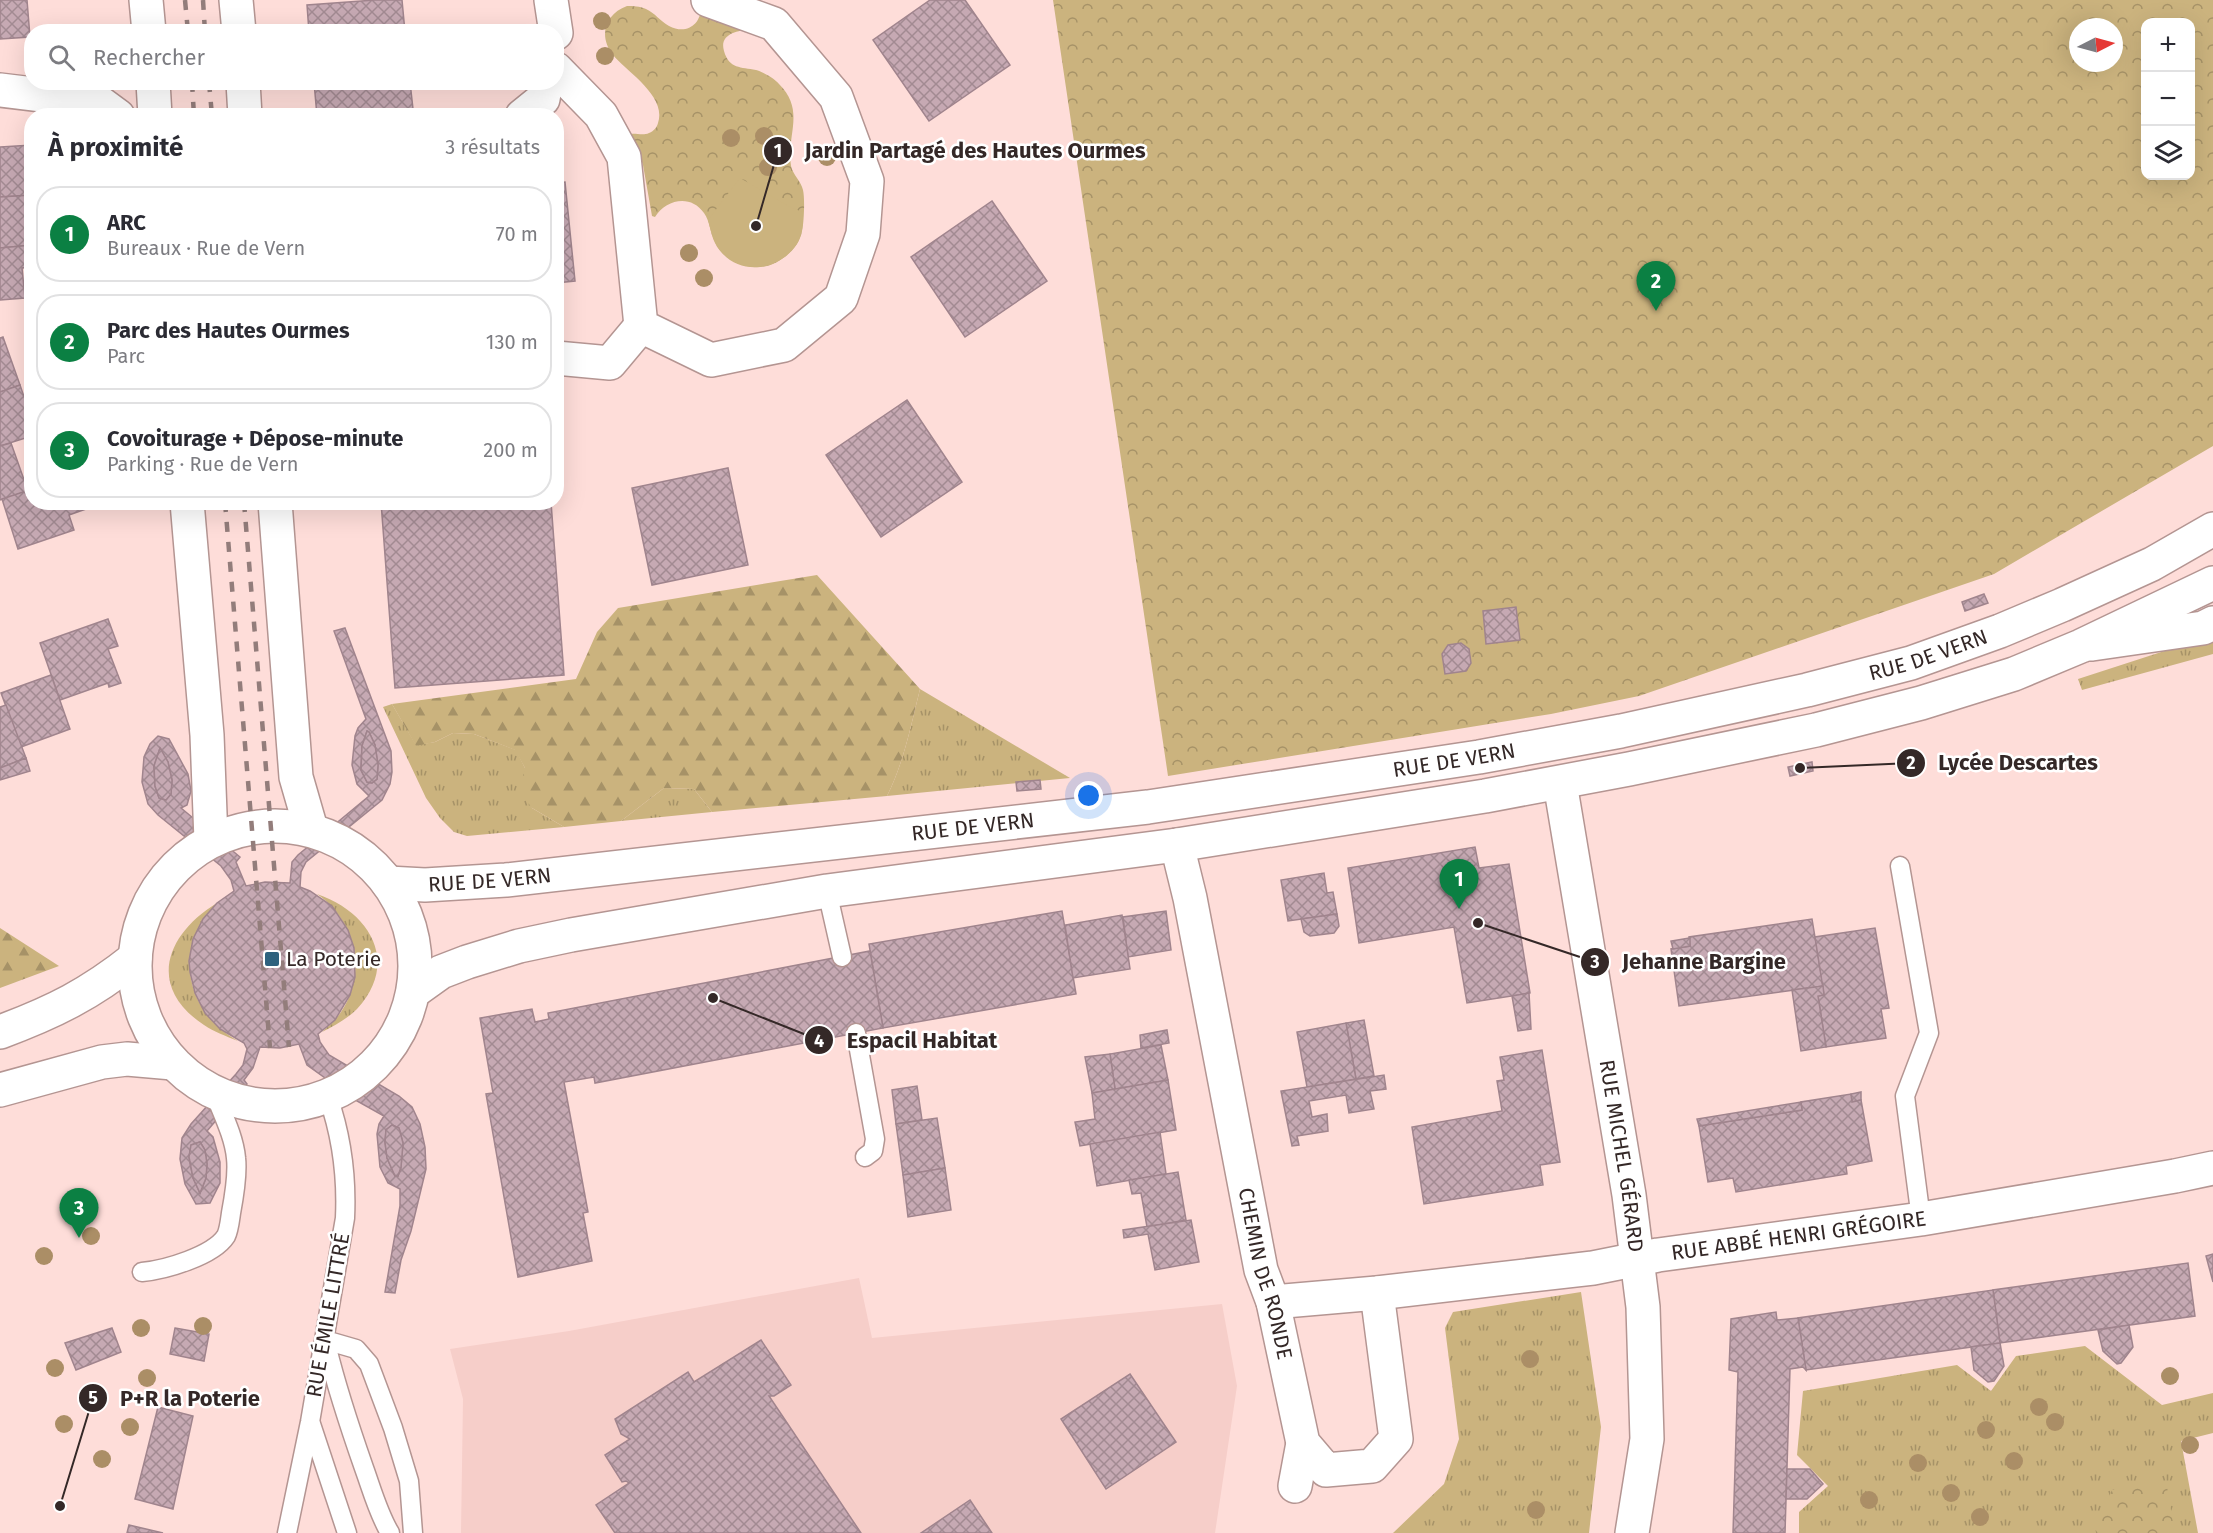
<!DOCTYPE html>
<html lang="fr">
<meta charset="utf-8">
<style>
body{margin:0;font-family:"Fira Sans",sans-serif;background:#f7f7f7;color:#2b2b33}
.controls{position:absolute;right:18px;top:18px;display:grid;overflow:hidden;border-radius:12px;box-shadow:0 6px 24px #0002}
.controls button{width:54px;height:54px;display:grid;place-items:center;padding:0;border:0;border-bottom:2px solid #e1e1e2;background:#fff;color:#2b2b33;font:30px sans-serif}
.compass{position:absolute;left:2069px;top:18px;width:54px;height:54px;border-radius:50%;background:#fff;box-shadow:0 6px 24px #0002;rotate:84deg}
.you{position:absolute;left:1089px;top:796px;width:21px;height:21px;margin:-15px;border:4px solid #fff;border-radius:50%;background:#1a73e8;box-shadow:0 0 0 9px #1a73e833}
.badge{display:grid;place-items:center;width:39px;height:39px;border-radius:50%;background:#0b8043;color:#fff;font-size:20px;font-weight:700}
.pin{position:absolute;translate:-50% -50px;filter:drop-shadow(0 2px 3px #0008)}
.pin::after{content:'';position:absolute;top:32px;width:21px;height:18px;background:inherit;clip-path:polygon(0 0,100% 0,50% 100%)}
.list{margin:0;padding:0;list-style:none}
h2{display:flex;justify-content:space-between;align-items:center;height:78px;margin:0;padding:0 24px;font-size:26px}
h2 small{font-size:20px;font-weight:400;color:#7c7c81}
.list li{display:grid;grid-template-columns:39px 1fr auto;gap:18px;align-items:center;box-sizing:border-box;height:96px;margin:0 12px 12px;padding:0 12px;border:2px solid #e1e1e2;border-radius:24px}
.list b{display:block;font-size:22px;white-space:nowrap}
.list p{margin:0;font-size:20px;white-space:nowrap;color:#7c7c81}
.list em{font-size:20px;font-style:normal;color:#7c7c81}
.icon{flex:none;width:33px;height:33px;fill:none;stroke:currentColor;stroke-width:2;stroke-linecap:round;stroke-linejoin:round}
.map{position:relative;flex:none;width:2213px;height:1533px;overflow:hidden}
.search{position:absolute;background:#fff;box-shadow:0 6px 24px #0002;left:24px;top:24px;width:540px;height:66px;display:flex;align-items:center;gap:15px;box-sizing:border-box;padding:0 21px;border-radius:24px;color:#7c7c81;font-size:22px}
.panel{position:absolute;background:#fff;box-shadow:0 6px 24px #0002;left:24px;top:108px;width:540px;height:402px;border-radius:24px}
.map>svg:first-child{display:block}
.built{fill:#f6cec9}
.grass{fill:url(#grass-tufts)}
.forest{fill:url(#forest-firs)}
.park{fill:url(#park-crowns);fill-rule:evenodd}
.garden{fill:#cbb37e}
.building{fill:url(#building-cross-hatch);stroke:#a0848d;stroke-width:1.5;fill-rule:evenodd}
.lines{fill:none;stroke-linecap:round;stroke-linejoin:round}
.lane-casing{stroke:#b49592;stroke-width:21}
.street-casing{stroke:#b49592;stroke-width:36}
.secondary-casing{stroke:#b49592;stroke-width:36}
.primary-casing{stroke:#b49592;stroke-width:36}
.lane{stroke:#fff;stroke-width:18}
.street{stroke:#fff;stroke-width:33}
.secondary{stroke:#fff;stroke-width:33}
.primary{stroke:#fff;stroke-width:33}
.rail{stroke:#937d7b;stroke-width:4.5;stroke-dasharray:10 10;stroke-linecap:butt}
.tree{fill:#ab8e66}
.poi-dot{fill:#2e627e;stroke:#fff;stroke-width:2}
.labels{text-anchor:middle;stroke-width:5;stroke-linejoin:round;paint-order:stroke}
.street-label{font-size:21px;fill:#342827;stroke:#fff}
.poi-label{font-size:21px;fill:#342827;stroke:#fff;text-anchor:start}
.leader{fill:none;stroke:#342827;stroke-width:2}
.callout-dot{fill:#342827;stroke:#fff;stroke-width:2}
.mark-label{font-size:18px;text-anchor:middle;font-weight:bold;fill:#fff}
.callout-label{font-size:22px;text-anchor:middle;font-weight:bold;fill:#342827;stroke:#fff;stroke-width:5;stroke-linejoin:round;paint-order:stroke}
</style>
<div class="map">
<svg width="2213" height="1533" viewBox="0 0 2213 1533">
<defs>
<pattern id="grass-tufts" width="24" height="20" patternUnits="userSpaceOnUse" patternTransform="scale(1.5)"><rect width="24" height="20" fill="#cbb37e"/><path d="M3 7l-1-3M5 7V3M7 7l1-3M15 17l-1-3M17 17v-4M19 17l1-3" fill="none" stroke="#a69267"/></pattern>
<pattern id="forest-firs" width="22" height="20" patternUnits="userSpaceOnUse" patternTransform="scale(1.5)"><rect width="22" height="20" fill="#cbb37e"/><path d="M5 1l3.5 6h-7zM16 11l3.5 6h-7z" fill="#a69267"/></pattern>
<pattern id="park-crowns" width="20" height="18" patternUnits="userSpaceOnUse" patternTransform="scale(1.5)"><rect width="20" height="18" fill="#cbb37e"/><path d="M2 6a3 3 0 1 1 6 0M12 15a3 3 0 1 1 6 0" fill="none" stroke="#a69267"/></pattern>
<pattern id="building-cross-hatch" width="8" height="8" patternUnits="userSpaceOnUse" patternTransform="scale(1.5)"><rect width="8" height="8" fill="#c6a9b3"/><path d="M0 0l8 8M0 8l8-8" fill="none" stroke="#a28a92"/></pattern>
</defs>
<rect width="100%" height="100%" fill="#feddd9"/>
<polygon class="built" points="859,1278 872,1338 1222,1304 1237,1386 1215,1533 461,1533 463,1399 450,1349 569,1331"/>
<g class="grass">
<polygon points="2213,631 2213,654 2082,690 2078,679 2189,643"/>
<path d="M920 689 1070 778 887 796C904 762 911 725 920 689Z"/>
<polygon points="392,704 416,745 435,742 453,733 474,734 516,750 525,768 532,808 564,827 467,836 454,832 440,818 426,798 383,707"/>
<polygon points="664,788 694,789 712,812 621,821"/>
<path d="M317 894C370 912 400 962 357 1009 347 1019 334 1026 322 1032 328 1026 336 1020 341 1012 368 973 355 920 317 894Z"/>
<path d="M217 903C174 949 183 1009 238 1041 226 1036 214 1032 204 1025 146 987 166 934 217 903Z"/>
<polygon points="1581,1292 1601,1427 1589,1533 1393,1533 1444,1484 1459,1439 1445,1328 1453,1312"/>
<polygon points="2085,1346 2162,1405 2213,1393 2213,1433 2181,1441 2198,1533 1799,1533 1799,1512 1828,1486 1797,1455 1803,1391 1957,1365 1991,1391 2016,1356"/>
</g>
<g class="forest">
<path d="M817 575 920 689C911 725 904 762 887 796L712 812 694 789 664 788 621 821 564 827 532 808 519 791 525 768 515 750 474 734 453 733 435 742 416 746 392 704 576 679 597 632 618 608Z"/>
<polygon points="0,928 59,966 0,988"/>
</g>
<g class="park">
<path d="M1053 0H2213V446L1994 574 1639 696 1551 714 1168 776ZM2146 22H2190V176H2146ZM2078 27H2114V63H2078Z"/>
<path d="M627 6C634 6 639 6 646 9 655 13 660 21 669 26 686 35 701 25 701 7L750 29C737 31 719 34 724 51 729 69 741 67 756 70 763 72 774 78 779 84 806 111 786 135 791 166 793 175 801 181 803 190 805 198 804 223 802 231 800 244 789 255 777 262 757 274 725 264 715 243 710 233 710 221 704 213 691 194 666 199 655 217L652 216 643 165 631 134C636 133 643 136 649 133 654 131 657 127 658 123 667 96 627 72 613 55 598 36 605 14 627 6Z"/>
<polygon points="2166,1481 2175,1533 2096,1533 2095,1527 2112,1490"/>
</g>
<path class="garden" d="M740 178 792 208 803 212C803 223 803 234 797 244 781 269 744 276 723 254 714 244 711 232 708 220Z"/>
<g class="building">
<polygon points="0,0 27,0 30,37 0,39"/>
<polygon points="375,0 402,0 405,32 309,32 307,5"/>
<polygon points="930,0 965,0 1010,65 929,121 873,40"/>
<polygon points="314,82 410,82 413,109 354,116 317,116"/>
<polygon points="32,145 32,195 0,197 0,147"/>
<polygon points="565,182 575,281 556,283 556,183"/>
<polygon points="32,195 32,245 0,248 0,197"/>
<polygon points="992,201 1047,281 965,337 911,257"/>
<polygon points="32,245 32,267 22,268 25,298 0,300 0,248"/>
<polygon points="3,337 20,385 0,392 0,338"/>
<polygon points="20,385 32,420 32,436 0,446 0,392"/>
<polygon points="907,400 962,482 881,537 826,455"/>
<polygon points="11,443 28,491 0,500 0,446"/>
<polygon points="728,468 748,565 652,585 632,488"/>
<polygon points="32,489 32,502 84,502 86,509 69,515 74,530 18,549 2,499"/>
<polygon points="381,502 551,502 564,675 395,688"/>
<polygon points="1984,594 1988,603 1965,611 1962,602"/>
<polygon points="1516,607 1520,640 1486,644 1483,611"/>
<polygon points="108,619 118,646 108,649 121,683 109,687 108,683 60,700 40,643"/>
<path d="M345 628 391 751 392 772 390 784 382 800 306 862 301 872 300 887 310 891 332 906 348 930 354 948 355 977 350 995 335 1020 318 1034 320 1042 329 1055 399 1096 412 1107 420 1124 425 1147 426 1169 411 1231 401 1260 395 1293 385 1292 400 1206V1189L388 1183 380 1167 377 1134 379 1124 384 1116 323 1082 325 1078 307 1065 299 1044 280 1048 260 1047 253 1068 244 1080 247 1084 207 1131 213 1137 220 1162V1183L210 1203 196 1204 185 1184 180 1159 182 1138 191 1124 236 1074 243 1065 247 1049 244 1043 220 1029 205 1013 195 993 190 972 189 961 193 939 203 919 217 903 234 891 231 880 221 866 158 815 148 804 142 782 144 757 150 744 158 736 169 739 188 774 191 791 187 805 181 808 240 857 236 862 246 886 265 882 290 883 292 862 298 855 369 796 357 784 352 765 355 736 358 728 366 719 334 631ZM367 731 369 732 375 745 378 765 377 779 372 783 367 782 361 770 362 746ZM160 748 168 762 172 780 171 794 166 800 159 798 155 786 154 766ZM392 1125 399 1128 403 1143 401 1167 398 1176H395L387 1158 385 1142 386 1130ZM200 1142 205 1150 207 1164 206 1178 200 1193 193 1178 189 1157 191 1145Z"/>
<polygon points="1461,643 1469,649 1471,663 1466,671 1445,674 1442,654 1448,645"/>
<polygon points="51,675 70,729 21,747 1,693"/>
<polygon points="6,705 26,758 0,768 0,707"/>
<polygon points="367,731 369,732 375,745 378,765 377,779 372,783 367,782 361,770 362,746"/>
<polygon points="160,748 168,762 172,780 171,794 166,800 159,798 155,786 154,766"/>
<polygon points="26,758 30,771 0,780 0,768"/>
<polygon points="1812,762 1813,771 1790,776 1788,767"/>
<polygon points="1040,780 1041,789 1017,791 1016,782"/>
<polygon points="1475,847 1479,868 1509,864 1530,993 1467,1003 1454,927 1359,943 1348,868"/>
<polygon points="1324,873 1327,893 1333,892 1337,914 1288,921 1281,880"/>
<polygon points="1062,911 1076,994 883,1028 869,944"/>
<polygon points="1166,911 1171,950 1128,957 1123,917"/>
<polygon points="1337,914 1339,926 1334,933 1310,936 1304,932 1301,919"/>
<polygon points="1122,915 1130,969 1073,978 1065,925"/>
<polygon points="1812,919 1823,986 1679,1006 1671,949 1690,946 1689,937"/>
<polygon points="1875,928 1889,1008 1881,1009 1886,1038 1826,1047 1818,996 1824,995 1815,937"/>
<polygon points="1690,938 1690,946 1673,949 1671,941"/>
<polygon points="870,951 883,1028 595,1083 594,1077 564,1082 588,1212 583,1213 592,1261 518,1277 486,1094 493,1093 480,1018 532,1009 535,1022 549,1019 548,1013"/>
<polygon points="1823,986 1824,995 1818,996 1826,1047 1801,1051 1792,990"/>
<polygon points="1529,993 1531,1029 1518,1031 1512,996"/>
<polygon points="1364,1020 1374,1076 1356,1079 1346,1023"/>
<polygon points="1346,1023 1356,1079 1307,1087 1297,1032"/>
<polygon points="1167,1030 1169,1043 1141,1048 1140,1035"/>
<polygon points="1161,1045 1168,1080 1115,1089 1110,1054"/>
<polygon points="1542,1050 1560,1162 1540,1165 1543,1185 1424,1204 1412,1127 1502,1111 1497,1081 1504,1080 1500,1057"/>
<polygon points="1110,1054 1115,1089 1092,1093 1085,1057"/>
<polygon points="1384,1075 1386,1089 1370,1091 1374,1109 1349,1113 1346,1095 1309,1101 1312,1117 1327,1114 1328,1131 1297,1136 1299,1145 1292,1146 1281,1091"/>
<polygon points="1168,1080 1176,1130 1080,1146 1075,1122 1095,1119 1092,1093"/>
<polygon points="917,1086 922,1120 896,1124 892,1090"/>
<polygon points="1861,1092 1861,1100 1852,1102 1851,1094"/>
<polygon points="1851,1094 1852,1102 1861,1100 1872,1161 1846,1166 1847,1174 1736,1192 1733,1178 1708,1182 1699,1126 1802,1110 1801,1102"/>
<polygon points="1801,1102 1802,1110 1699,1126 1697,1119"/>
<polygon points="937,1118 945,1168 903,1175 896,1124"/>
<polygon points="392,1125 399,1128 403,1143 401,1167 398,1176 395,1176 387,1158 385,1142 386,1130"/>
<polygon points="1160,1132 1166,1174 1097,1186 1090,1144"/>
<polygon points="200,1142 205,1150 207,1164 206,1178 200,1193 193,1178 189,1157 191,1145"/>
<polygon points="945,1168 951,1210 908,1217 903,1175"/>
<polygon points="1178,1172 1186,1220 1147,1227 1141,1193 1132,1194 1129,1180"/>
<polygon points="1191,1220 1199,1262 1155,1270 1148,1234 1124,1238 1123,1230"/>
<polygon points="2213,1254 2213,1282 2206,1256"/>
<polygon points="2188,1263 2195,1316 2000,1343 1993,1290"/>
<polygon points="1993,1290 2000,1343 1806,1370 1798,1318"/>
<polygon points="1776,1312 1777,1320 1798,1318 1806,1370 1803,1367 1790,1369 1785,1533 1733,1533 1738,1372 1729,1370 1731,1319"/>
<polygon points="2129,1325 2133,1347 2121,1363 2117,1364 2103,1351 2098,1330"/>
<polygon points="112,1328 121,1352 76,1370 65,1343"/>
<polygon points="175,1328 209,1334 204,1361 170,1354"/>
<polygon points="761,1340 791,1385 774,1396 769,1396 861,1533 615,1533 596,1505 629,1483 626,1481 622,1482 605,1455 630,1439 621,1434 615,1419 688,1372 694,1382"/>
<polygon points="2000,1343 2004,1366 1994,1381 1988,1382 1974,1370 1971,1347"/>
<polygon points="1130,1374 1176,1442 1106,1489 1061,1419"/>
<polygon points="158,1407 193,1416 173,1509 135,1499"/>
<polygon points="1787,1469 1810,1469 1823,1484 1807,1499 1786,1499"/>
<polygon points="970,1500 992,1533 921,1533"/>
<polygon points="129,1525 163,1533 127,1533"/>
</g>
<g class="lines">
<defs>
<g id="lane">
<polyline points="1900,866 1929,1033 1905,1096 1921,1219"/>
<polyline points="827,891 842,957"/>
<polyline points="856,1033 875,1139 873,1151 865,1157"/>
<path d="M142 1272C165 1270 213 1256 226 1236 229 1230 230 1220 231 1213 234 1197 238 1175 236 1158 234 1136 222 1113 214 1092"/>
<polyline points="325,1340 356,1349 369,1364 393,1428 409,1481 413,1533"/>
<path d="M327 1348C337 1389 350 1428 364 1468 372 1490 378 1513 390 1533"/>
<polyline points="311,1424 347,1533"/>
<path d="M287 1533 310 1422 345 1218C347 1175 342 1137 328 1097"/>
</g>
<g id="street">
<polyline points="551,0 556,33"/>
<polyline points="556,69 601,115 624,157 641,326 711,360 784,345 841,298 863,234 867,181 836,97 774,24 708,0"/>
<polyline points="0,90 99,102 118,116"/>
<polyline points="522,116 543,99 546,82"/>
<polyline points="556,358 610,363 641,326"/>
<path id="s1" d="M1177 845 1190 898 1261 1270 1273 1302 1303 1443 1326 1470 1372 1466 1396 1439 1377 1293"/>
<path id="s2" d="M1273 1302 1377 1293 1593 1268 1658 1255 1921 1219 2175 1176 2213 1168"/>
<polyline points="1295,1486 1303,1443"/>
</g>
<g id="secondary">
<polyline points="146,0 149,32"/>
<polyline points="236,0 239,32"/>
<polyline points="153,82 155,116"/>
<polyline points="243,82 245,116"/>
<polyline points="187,502 207,735 211,840"/>
<polyline points="275,502 296,777 311,829"/>
<polyline points="2092,644 2203,628 2213,623"/>
<path id="s3" d="M1560 783 1629 1195 1643 1307 1647 1439 1632 1533"/>
</g>
<g id="primary">
<circle cx="275" cy="966" r="140"/>
<path id="s4" d="M388 883 425 885 506 880 1148 807 1479 757 1621 731 1807 690 1911 663 2000 631 2062 605 2152 564 2213 529"/>
<polyline points="413,992 441,972 467,962 519,946 571,935 827,891 1177,845 1485,796 1629,769 1816,730 1921,703 2014,674 2081,646 2213,583"/>
<path d="M0 1032C54 1012 90 994 135 958"/>
<polyline points="0,1090 102,1062 127,1059 173,1063"/>
</g>
</defs>
<use href="#lane" class="lane-casing"/>
<use href="#street" class="street-casing"/>
<use href="#secondary" class="secondary-casing"/>
<use href="#primary" class="primary-casing"/>
<use href="#lane" class="lane"/>
<use href="#street" class="street"/>
<use href="#secondary" class="secondary"/>
<use href="#primary" class="primary"/>
<g class="rail">
<polyline points="185,0 188,32"/>
<polyline points="203,0 205,32"/>
<polyline points="192,82 194,116"/>
<polyline points="209,82 212,116"/>
<polyline points="225,502 270,1048"/>
<polyline points="244,502 289,1047"/>
</g>
</g>
<g class="tree">
<circle cx="602" cy="21" r="9"/>
<circle cx="605" cy="56" r="9"/>
<circle cx="764" cy="136" r="9"/>
<circle cx="731" cy="138" r="9"/>
<circle cx="827" cy="157" r="9"/>
<circle cx="768" cy="167" r="9"/>
<circle cx="689" cy="253" r="9"/>
<circle cx="704" cy="278" r="9"/>
<circle cx="91" cy="1236" r="9"/>
<circle cx="44" cy="1256" r="9"/>
<circle cx="203" cy="1326" r="9"/>
<circle cx="141" cy="1328" r="9"/>
<circle cx="1530" cy="1359" r="9"/>
<circle cx="55" cy="1368" r="9"/>
<circle cx="2170" cy="1376" r="9"/>
<circle cx="147" cy="1378" r="9"/>
<circle cx="2039" cy="1407" r="9"/>
<circle cx="2055" cy="1422" r="9"/>
<circle cx="64" cy="1424" r="9"/>
<circle cx="130" cy="1427" r="9"/>
<circle cx="1986" cy="1430" r="9"/>
<circle cx="2190" cy="1445" r="9"/>
<circle cx="102" cy="1459" r="9"/>
<circle cx="2014" cy="1461" r="9"/>
<circle cx="1918" cy="1463" r="9"/>
<circle cx="1951" cy="1493" r="9"/>
<circle cx="1869" cy="1500" r="9"/>
<circle cx="1536" cy="1510" r="9"/>
<circle cx="1980" cy="1517" r="9"/>
</g>
<rect class="poi-dot" x="264" y="951" width="16" height="16" rx="3"/>
<g class="labels">
<g class="street-label">
<text dy="7" stroke="none"><textPath href="#s4" startOffset="1560">RUE DE VERN</textPath></text>
<text dy="7" stroke="none"><textPath href="#s4" startOffset="1074">RUE DE VERN</textPath></text>
<text dy="7" stroke="none"><textPath href="#s4" startOffset="588">RUE DE VERN</textPath></text>
<text dy="7" stroke="none"><textPath href="#s4" startOffset="102">RUE DE VERN</textPath></text>
<text dy="7" stroke="none"><textPath href="#s3" startOffset="378">RUE MICHEL GÉRARD</textPath></text>
<text dy="7" stroke="none"><textPath href="#s2" startOffset="530">RUE ABBÉ HENRI GRÉGOIRE</textPath></text>
<text dy="7" stroke="none"><textPath href="#s1" startOffset="438">CHEMIN DE RONDE</textPath></text>
<text transform="translate(328 1315) rotate(-80)" y="7">RUE ÉMILE LITTRÉ</text>
</g>
<g class="poi-label">
<text x="286" y="966">La Poterie</text>
</g>
</g>
<path class="leader" d="M756 226L778 151M1800 768L1911 763M1478 923L1595 962M713 998L819 1040M60 1506L93 1398"/>
<g class="callout-dot">
<circle cx="756" cy="226" r="6"/>
<circle cx="1800" cy="768" r="6"/>
<circle cx="1478" cy="923" r="6"/>
<circle cx="713" cy="998" r="6"/>
<circle cx="60" cy="1506" r="6"/>
<circle cx="778" cy="151" r="15"/>
<circle cx="1911" cy="763" r="15"/>
<circle cx="1595" cy="962" r="15"/>
<circle cx="819" cy="1040" r="15"/>
<circle cx="93" cy="1398" r="15"/>
</g>
<g class="mark-label">
<text x="778" y="157">1</text>
<text x="1911" y="769">2</text>
<text x="1595" y="968">3</text>
<text x="819" y="1047">4</text>
<text x="93" y="1404">5</text>
</g>
<g class="callout-label">
<text x="975" y="158">Jardin Partagé des Hautes Ourmes</text>
<text x="2018" y="770">Lycée Descartes</text>
<text x="1704" y="969">Jehanne Bargine</text>
<text x="922" y="1048">Espacil Habitat</text>
<text x="190" y="1406">P+R la Poterie</text>
</g>
</svg>
<div class="controls">
<button>+</button>
<button>−</button>
<button><svg class="icon" aria-label="layers" viewBox="0 0 24 24"><path d="M12 4l9 5-9 5-9-5zM3 14l9 5 9-5"/></svg></button>
</div>
<svg class="compass" viewBox="-18 -18 36 36"><path d="M0-13l5 13h-10z" fill="#e53935"/><path d="M0 13l5-13h-10z" fill="#7c7c81"/></svg>
<div class="you"></div>
<div class="pin badge" style="left:1459px;top:909px">1</div>
<div class="pin badge" style="left:1656px;top:311px">2</div>
<div class="pin badge" style="left:79px;top:1238px">3</div>
<div class="search"><svg class="icon" aria-label="search" viewBox="0 0 24 24"><circle cx="10" cy="10" r="6"/><path d="M15 15l6 6"/></svg>Rechercher</div>
<section class="panel">
<h2>À proximité<small>3 résultats</small></h2>
<ul class="list">
<li><span class="badge">1</span><div><b>ARC</b><p>Bureaux · Rue de Vern</p></div><em>70 m</em></li>
<li><span class="badge">2</span><div><b>Parc des Hautes Ourmes</b><p>Parc</p></div><em>130 m</em></li>
<li><span class="badge">3</span><div><b>Covoiturage + Dépose-minute</b><p>Parking · Rue de Vern</p></div><em>200 m</em></li>
</ul>
</section>
</div>
